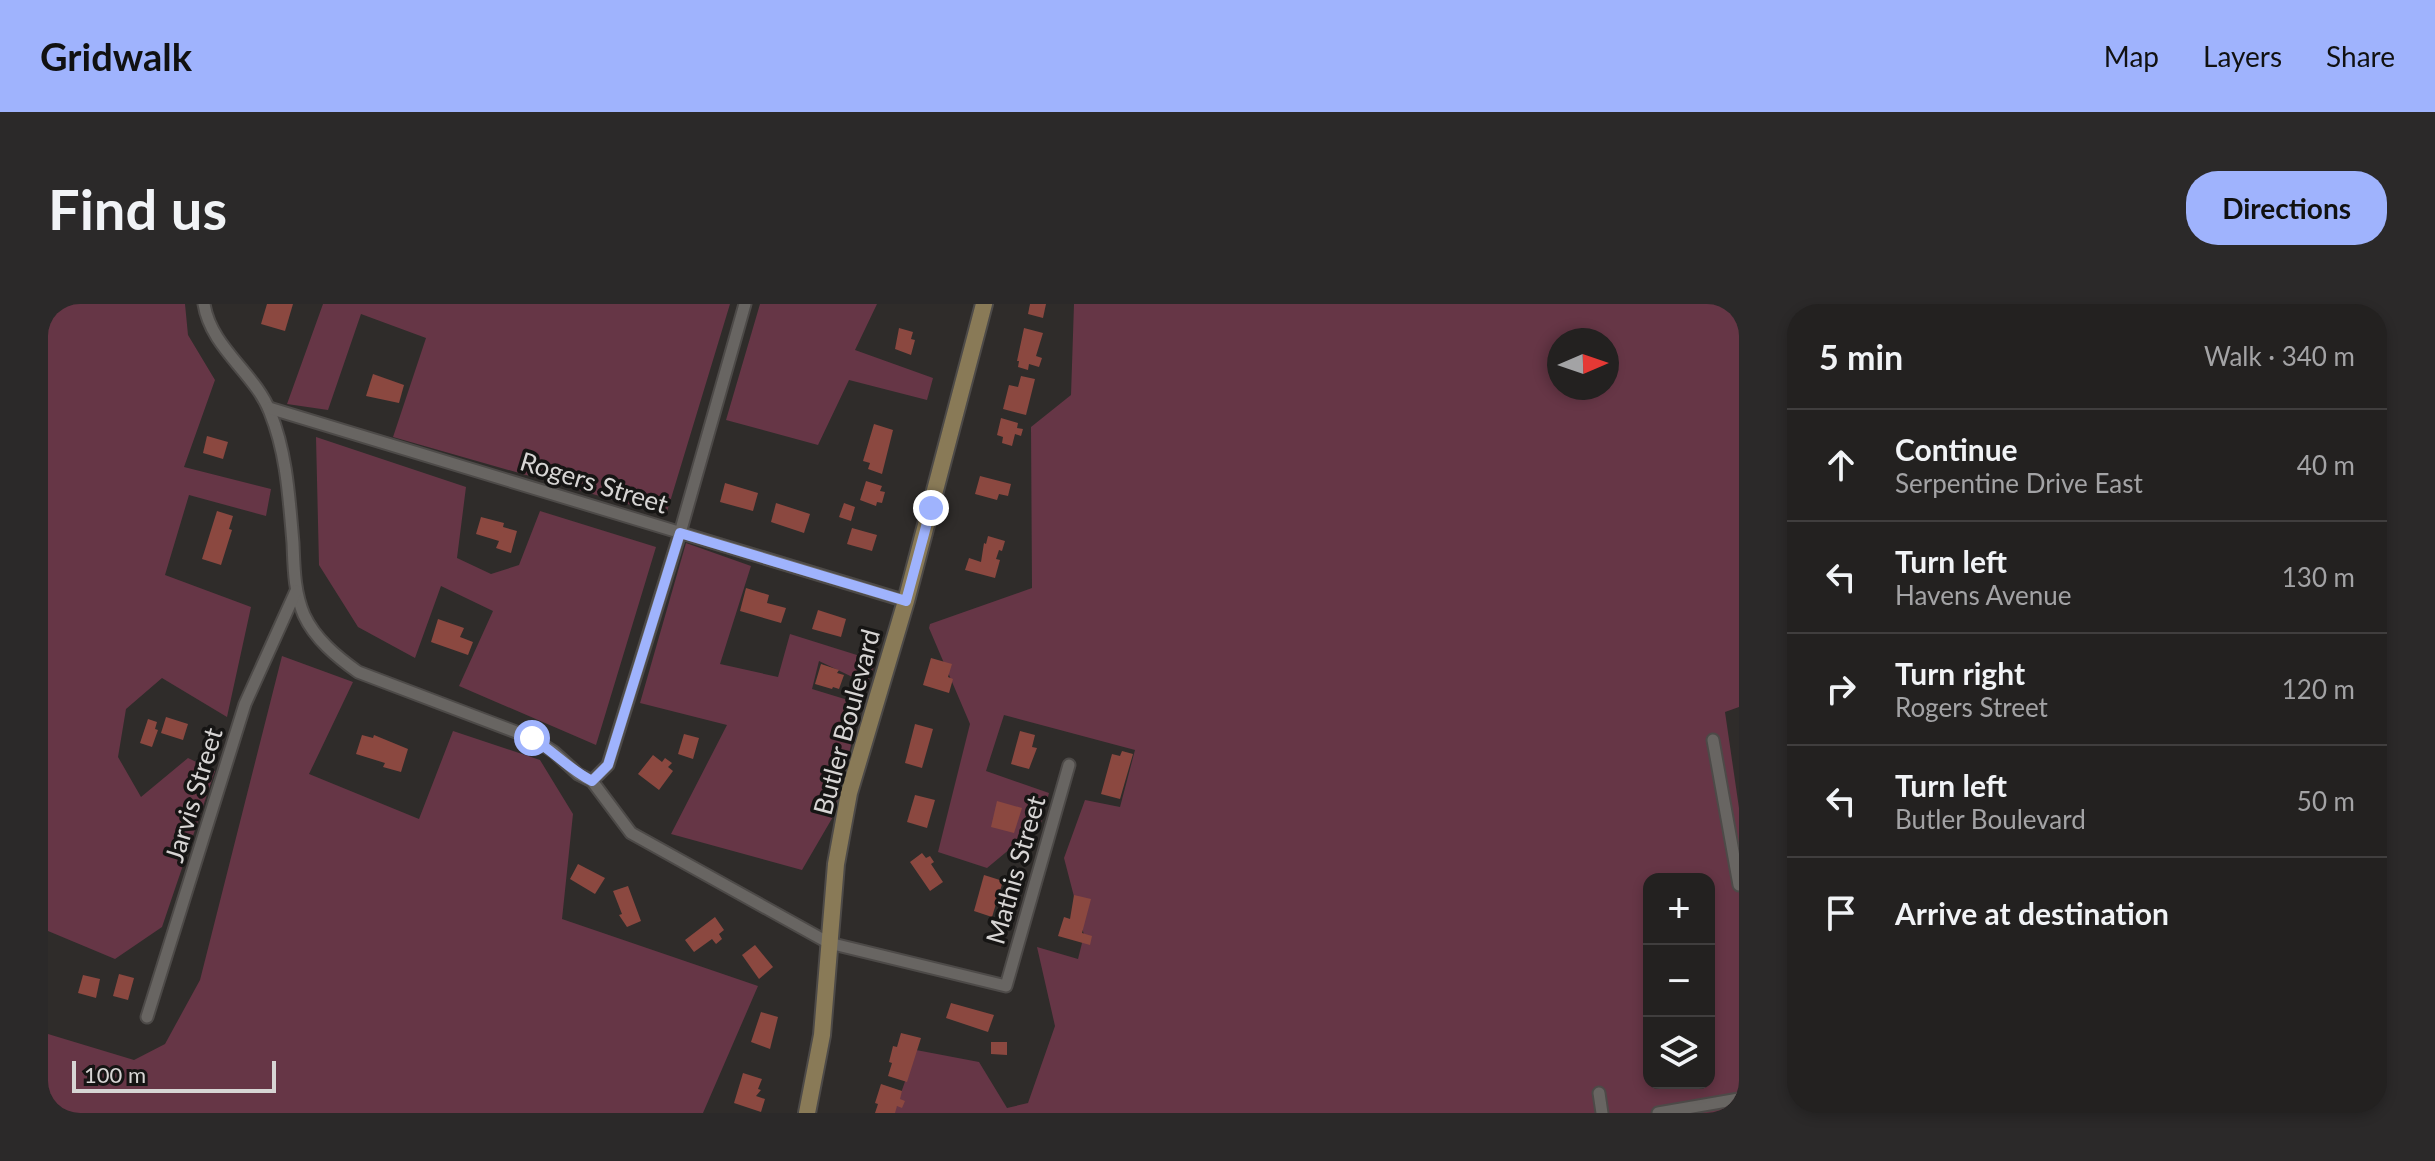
<!DOCTYPE html>
<meta charset="utf-8">
<style>
body{margin:0;font-family:Lato,sans-serif;background:#2b2929;color:#f1f3f6}
.controls{position:absolute;right:24px;bottom:24px;display:grid;overflow:hidden;border-radius:16px;box-shadow:0 4px 12px #0003}
.controls button{width:72px;height:72px;display:grid;place-items:center;padding:0;border:0;border-bottom:2px solid #403e3e;background:#232120;color:#f1f3f6;font:40px sans-serif}
.compass{position:absolute;left:1499px;top:24px;width:72px;height:72px;border-radius:50%;background:#232120;box-shadow:0 4px 12px #0003;rotate:88deg}
.scale{position:absolute;left:24px;bottom:20px;width:204px;box-sizing:border-box;padding-left:8px;border:4px solid #d7d5d4;border-top:0;font-size:22px;line-height:28px;white-space:nowrap;color:#d7d5d4;-webkit-text-stroke:6px #161514;paint-order:stroke}
.stop{position:absolute;width:24px;height:24px;margin:-18px;border:6px solid #9fb3fd;border-radius:50%;background:#fff}
.stop.end{background:#9fb3fd;border-color:#fff;box-shadow:0 2px 8px #0008}
.list{margin:0;padding:0;list-style:none}
h2{display:flex;justify-content:space-between;align-items:center;height:104px;margin:0;padding:0 32px;font-size:34px}
h2 small{font-size:26px;font-weight:400;color:#a3a3a5}
.list li{display:grid;grid-template-columns:52px 1fr auto;gap:24px;align-items:center;box-sizing:border-box;height:112px;padding:0 32px;border-top:2px solid #403e3e}
.list b{display:block;font-size:30px;white-space:nowrap}
.list p{margin:0;font-size:26px;white-space:nowrap;color:#a3a3a5}
.list em{font-size:26px;font-style:normal;color:#a3a3a5}
.icon{flex:none;width:44px;height:44px;fill:none;stroke:currentColor;stroke-width:2;stroke-linecap:round;stroke-linejoin:round}
.map{position:relative;flex:none;width:1691px;height:809px;overflow:hidden;border-radius:32px}
header{display:flex;align-items:center;gap:48px;box-sizing:border-box;height:112px;padding:0 40px;background:#9fb3fd;color:#111}
header strong{font-size:38px}
nav{display:flex;gap:44px;margin-inline-start:auto;font-size:28px}
.intro{display:flex;align-items:center;justify-content:space-between;box-sizing:border-box;height:192px;padding:0 48px}
h1{margin:0;font-size:56px}
.button{padding:20px 36px;border-radius:32px;background:#9fb3fd;color:#111;font-size:28px;font-weight:700}
main{display:flex;gap:48px;padding:0 48px}
aside{flex:1;background:#232120;border-radius:32px;box-shadow:0 4px 12px #0003}
.map>svg:first-child{display:block}
.green{fill:#663646;fill-rule:evenodd}
.building{fill:#8b4840}
.lines{fill:none;stroke-linecap:round;stroke-linejoin:round}
.street-casing{stroke:#4d4a48;stroke-width:15}
.secondary-casing{stroke:#4d4a48;stroke-width:20}
.street{stroke:#686562;stroke-width:11}
.secondary{stroke:#897a57;stroke-width:16}
.route{stroke:#9fb3fd;stroke-width:10}
.labels{text-anchor:middle;stroke-width:7;stroke-linejoin:round;paint-order:stroke}
.street-label{font-size:26px;fill:#d7d5d4;stroke:#161514}
</style>
<header>
<strong>Gridwalk</strong>
<nav><a>Map</a><a>Layers</a><a>Share</a></nav>
</header>
<div class="intro"><h1>Find us</h1><a class="button">Directions</a></div>
<main>
<div class="map">
<svg width="1691" height="809" viewBox="0 0 1691 809">
<rect width="100%" height="100%" fill="#2f2c2a"/>
<g class="green">
<polygon points="0,0 137,0 140,31 167,76 136,163 223,185 218,212 141,191 117,271 203,303 179,413 114,374 78,405 70,453 93,493 140,454 167,467 114,623 67,655 0,627"/>
<polygon points="275,0 682,0 618,211 345,133 378,34 313,10 280,106 239,100"/>
<polygon points="712,0 829,0 807,46 885,74 879,96 801,76 770,141 678,116"/>
<path d="M1026 0H1691V403L1677 408 1691 504V809H846L868 746 931 758 959 804 980 799 1007 722 989 643 1030 655 1036 631 1016 554 1037 496 1072 503 1087 446 956 411 938 467 1001 489 993 519 939 564 890 548 922 420 881 324 882 320 984 284 983 123 1023 91ZM1511 36H1559V84H1511ZM1601 575H1661V779H1601Z"/>
<polygon points="268,133 418,183 409,254 443,270 471,261 492,207 608,243 548,441 411,382 445,307 393,282 367,354 310,323 271,261"/>
<polygon points="638,239 703,262 672,360 730,373 742,330 828,357 819,380 771,357 764,385 813,400 786,511 754,566 623,530 679,421 592,399"/>
<polygon points="234,352 305,378 261,470 371,515 405,427 492,456 525,510 514,615 710,682 655,809 0,809 0,730 86,756 117,740 152,676"/>
</g>
<g class="building">
<polygon points="219,0 245,0 237,27 213,20"/>
<polygon points="982,0 998,0 995,14 980,10"/>
<polygon points="851,24 865,28 863,35 867,36 863,51 847,45"/>
<polygon points="976,24 995,29 988,52 994,54 991,63 981,60 980,66 970,63 971,57 969,57"/>
<polygon points="325,70 356,81 351,99 318,92"/>
<polygon points="973,72 987,75 978,111 955,105 961,81 970,83"/>
<polygon points="953,114 970,119 969,124 975,125 973,132 967,130 964,142 954,139 955,133 949,131"/>
<polygon points="826,120 845,126 834,170 820,165 822,159 815,157"/>
<polygon points="159,132 180,138 175,155 155,149"/>
<polygon points="932,172 963,180 960,192 951,190 949,196 927,190"/>
<polygon points="818,177 834,182 832,187 837,188 834,199 829,198 828,202 812,196"/>
<polygon points="677,179 710,189 705,207 672,198"/>
<polygon points="728,199 762,210 756,229 723,218"/>
<polygon points="796,199 807,203 803,217 791,213"/>
<polygon points="169,207 185,212 181,225 184,226 173,261 154,255"/>
<polygon points="433,213 456,219 455,223 469,227 463,249 448,244 451,237 428,230"/>
<polygon points="804,224 829,231 824,247 799,240"/>
<polygon points="940,232 957,237 954,247 951,246 948,255 952,256 947,274 917,266 921,254 933,258 936,239 938,240"/>
<polygon points="698,284 721,291 719,299 738,304 733,319 692,307"/>
<polygon points="770,306 798,315 793,333 764,325"/>
<polygon points="390,315 416,324 412,333 425,338 420,351 383,338"/>
<polygon points="883,354 904,360 900,373 905,375 901,389 875,381"/>
<polygon points="773,360 791,366 789,369 796,371 791,385 785,383 784,385 767,380"/>
<polygon points="118,413 140,420 135,436 113,429"/>
<polygon points="100,415 109,418 107,425 110,426 104,443 92,439"/>
<polygon points="867,420 885,425 874,464 857,459"/>
<polygon points="972,427 987,431 984,443 989,444 981,465 963,460"/>
<polygon points="636,430 651,434 645,455 630,450"/>
<polygon points="314,431 325,434 326,431 360,445 353,468 335,463 337,459 308,450"/>
<polygon points="1074,447 1085,450 1072,495 1053,490 1064,450 1072,452"/>
<polygon points="605,451 614,458 617,454 624,459 620,463 625,467 611,486 590,470"/>
<polygon points="867,491 887,496 879,524 859,518"/>
<polygon points="949,497 974,504 966,529 943,523"/>
<polygon points="874,549 878,554 882,552 886,558 883,560 895,578 882,587 862,558"/>
<polygon points="530,560 557,574 547,590 522,575"/>
<polygon points="936,571 955,577 944,613 926,607"/>
<polygon points="580,582 593,617 579,623 571,611 574,610 565,587"/>
<polygon points="1026,591 1043,595 1034,629 1044,632 1042,641 1010,632 1016,613 1022,615"/>
<polygon points="667,613 676,626 671,630 674,635 668,640 664,635 646,648 637,636"/>
<polygon points="707,641 725,663 711,675 694,651"/>
<polygon points="71,670 86,674 80,696 65,692"/>
<polygon points="35,671 52,675 48,694 30,689"/>
<polygon points="903,699 946,711 940,728 898,714"/>
<polygon points="713,708 730,713 722,745 703,738"/>
<polygon points="853,729 873,734 859,778 840,772 844,759 841,758 845,742 849,743"/>
<polygon points="943,738 959,738 959,751 943,750"/>
<polygon points="695,769 714,775 710,785 713,786 708,792 717,795 713,808 686,799"/>
<polygon points="833,780 854,787 852,795 857,797 854,804 849,802 847,809 827,809 830,800 827,799"/>
</g>
<g class="lines">
<defs>
<g id="street">
<path d="M156 0C163 44 207 69 222 108 239 150 241 194 245 239 246 263 246 288 256 311 267 335 289 353 310 368L484 434 506 448 530 470 544 477 583 529 781 639 958 682 1021 461"/>
<polyline points="221,104 858,297"/>
<polyline points="1665,436 1691,581"/>
<polyline points="544,477 560,461 632,229 697,0"/>
<polyline points="99,713 197,400 248,287"/>
<polyline points="1551,789 1554,809"/>
<polyline points="1610,809 1691,795"/>
</g>
<polyline id="secondary" points="759,809 774,731 788,560 801,489 858,297 936,0"/>
</defs>
<use href="#street" class="street-casing"/>
<use href="#secondary" class="secondary-casing"/>
<use href="#street" class="street"/>
<use href="#secondary" class="secondary"/>
</g>
<g class="lines">
<path class="route" d="M484 434C505 447 522 466 544 477L560 461 632 229 858 297 883 204"/>
</g>
<g class="labels">
<g class="street-label">
<text transform="translate(546 179) rotate(17)" y="9">Rogers Street</text>
<text transform="translate(799 418) rotate(-75)" y="9">Butler Boulevard</text>
<text transform="translate(146 491) rotate(-73)" y="9">Jarvis Street</text>
<text transform="translate(968 566) rotate(-74)" y="9">Mathis Street</text>
</g>
</g>
</svg>
<div class="controls">
<button>+</button>
<button>−</button>
<button><svg class="icon" aria-label="layers" viewBox="0 0 24 24"><path d="M12 4l9 5-9 5-9-5zM3 14l9 5 9-5"/></svg></button>
</div>
<svg class="compass" viewBox="-18 -18 36 36"><path d="M0-13l5 13h-10z" fill="#e53935"/><path d="M0 13l5-13h-10z" fill="#a3a3a5"/></svg>
<div class="scale">100 m</div>
<div class="stop" style="left:484px;top:434px"></div>
<div class="stop end" style="left:883px;top:204px"></div>
</div>
<aside>
<h2>5 min<small>Walk · 340 m</small></h2>
<ul class="list">
<li><svg class="icon" aria-label="ahead" viewBox="0 0 24 24"><path d="M12 20V5M6 11l6-6 6 6"/></svg><div><b>Continue</b><p>Serpentine Drive East</p></div><em>40 m</em></li>
<li><svg class="icon" aria-label="left" viewBox="0 0 24 24"><path d="M17 20v-9H6M10 6l-5 5 5 5"/></svg><div><b>Turn left</b><p>Havens Avenue</p></div><em>130 m</em></li>
<li><svg class="icon" aria-label="right" viewBox="0 0 24 24"><path d="M7 20v-9h11M14 6l5 5-5 5"/></svg><div><b>Turn right</b><p>Rogers Street</p></div><em>120 m</em></li>
<li><svg class="icon" aria-label="left" viewBox="0 0 24 24"><path d="M17 20v-9H6M10 6l-5 5 5 5"/></svg><div><b>Turn left</b><p>Butler Boulevard</p></div><em>50 m</em></li>
<li><svg class="icon" aria-label="arrive" viewBox="0 0 24 24"><path d="M6 21V4h12l-3 4 3 4H6"/></svg><div><b>Arrive at destination</b></div></li>
</ul>
</aside>
</main>
